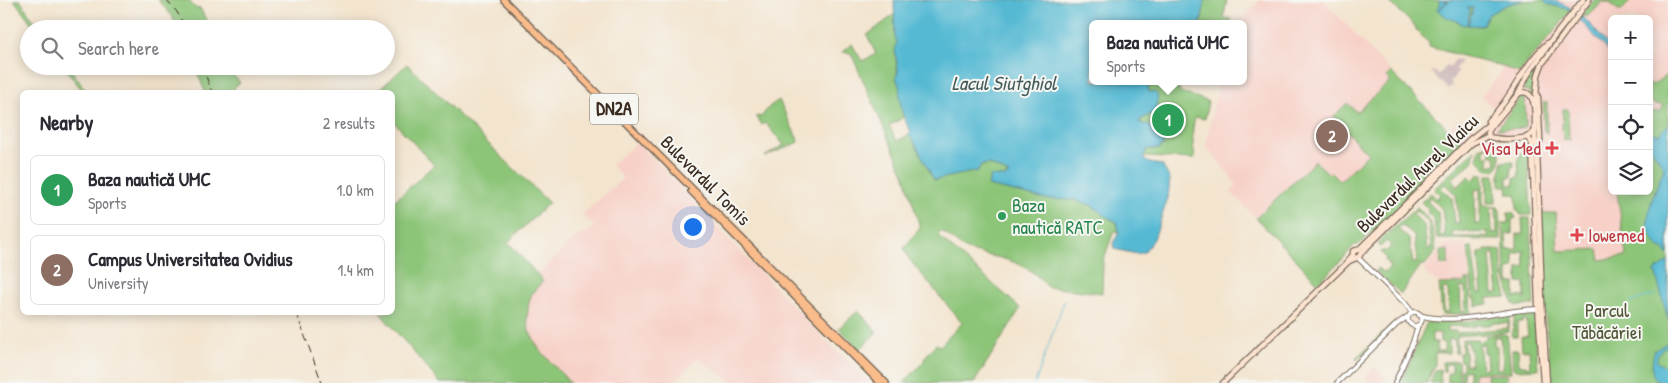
<!DOCTYPE html>
<meta charset="utf-8">
<style>
body{margin:0;font-family:"Patrick Hand",sans-serif;background:#f7f7f7;color:#2b2b33}
.controls{position:absolute;right:15px;top:15px;display:grid;overflow:hidden;border-radius:8px;box-shadow:0 2px 12px #0003}
.controls button{width:45px;height:45px;display:grid;place-items:center;padding:0;border:0;border-bottom:1px solid #e1e1e2;background:#fff;color:#2b2b33;font:25px sans-serif}
.you{position:absolute;left:692px;top:226px;width:18px;height:18px;margin:-12px;border:4px solid #fff;border-radius:50%;background:#1a73e8;box-shadow:0 0 0 8px #1a73e833}
.badge{display:grid;place-items:center;width:32px;height:32px;border-radius:50%;background:#0b8043;color:#fff;font-size:16px;font-weight:700}
.pin{position:absolute;translate:-50% -50%;border:2px solid #fff;box-shadow:0 1px 5px #0006}
.popup{position:absolute;left:1089px;top:20px;width:158px;height:65px;box-sizing:border-box;display:grid;place-content:center;border-radius:8px;background:#fff;filter:drop-shadow(0 1px 4px #0005);font-size:16px;white-space:nowrap;color:#7c7c81}
.popup b{font-size:19px;color:#2b2b33}
.popup::after{content:'';position:absolute;left:50%;top:100%;margin-left:-10px;border:10px solid transparent;border-top-color:#fff}
.list{margin:0;padding:0;list-style:none}
h2{display:flex;justify-content:space-between;align-items:center;height:65px;margin:0;padding:0 20px;font-size:21px}
h2 small{font-size:16px;font-weight:400;color:#7c7c81}
.list li{display:grid;grid-template-columns:32px 1fr auto;gap:15px;align-items:center;box-sizing:border-box;height:70px;margin:0 10px 10px;padding:0 10px;border:1px solid #e1e1e2;border-radius:8px}
.list b{display:block;font-size:19px;white-space:nowrap}
.list p{margin:0;font-size:16px;white-space:nowrap;color:#7c7c81}
.list em{font-size:16px;font-style:normal;color:#7c7c81}
.icon{flex:none;width:28px;height:28px;fill:none;stroke:currentColor;stroke-width:2;stroke-linecap:round;stroke-linejoin:round}
.map{position:relative;flex:none;width:1668px;height:383px;overflow:hidden}
.search{position:absolute;background:#fff;box-shadow:0 2px 12px #0003;left:20px;top:20px;width:375px;height:55px;display:flex;align-items:center;gap:12px;box-sizing:border-box;padding:0 18px;border-radius:28px;color:#7c7c81;font-size:19px}
.panel{position:absolute;background:#fff;box-shadow:0 2px 12px #0003;left:20px;top:90px;width:375px;height:225px;border-radius:8px}
.map>svg:first-child{display:block}
.built{fill:#f7d1c8}
.industrial{fill:#d2bfc0}
.green{fill:#8cc578;stroke:#64784b;fill-rule:evenodd}
.water{fill:#55b9d3;stroke:#487278}
.lines{fill:none;stroke-linecap:round;stroke-linejoin:round}
.stream{stroke:#55b9d3;stroke-width:1}
.tertiary-casing{stroke:#7b6b5c;stroke-width:6}
.secondary-casing{stroke:#7b6b5c;stroke-width:7}
.primary-casing{stroke:#7b6b5c;stroke-width:8}
.tertiary{stroke:#fff;stroke-width:4}
.secondary{stroke:#fde4d1;stroke-width:4.5}
.primary{stroke:#fabc8b;stroke-width:5}
.rail{stroke:#3b2a1e;stroke-width:1;stroke-dasharray:8 4;stroke-linecap:butt}
.health-dot{fill:#e0444e;stroke:#f6f6f2;stroke-width:2}
.leisure-dot{fill:#2e9e5b;stroke:#f6f6f2;stroke-width:2}
.labels{text-anchor:middle;stroke-width:4;stroke-linejoin:round;paint-order:stroke}
.shield{fill:#f6f6f2;stroke:#73675e;stroke-width:1}
.shield-label{font-size:18px;font-weight:bold;fill:#3b2a1e}
.health-label{font-size:19px;fill:#be3a42;stroke:#f6f6f2;text-anchor:end}
.street-label{font-size:19px;fill:#3b2a1e;stroke:#f6f6f2}
.leisure-label{font-size:19px;fill:#27864d;stroke:#f6f6f2;text-anchor:start}
.park-label{font-size:19px;fill:#535839;stroke:#f6f6f2}
.water-label{font-size:20px;font-style:italic;fill:#445c5d;stroke:#f6f6f2}
</style>
<div class="map">
<svg width="1668" height="383" viewBox="0 0 1668 383">
<rect width="100%" height="100%" fill="#f6f6f2"/>
<filter id="ink" filterUnits="userSpaceOnUse"><feTurbulence type="fractalNoise" baseFrequency=".02" numOctaves="2"/><feDisplacementMap in="SourceGraphic" scale="10" xChannelSelector="R" yChannelSelector="G"/><feConvolveMatrix kernelMatrix="1 2 1 2 8 2 1 2 1" color-interpolation-filters="sRGB"/></filter>
<filter id="wash" filterUnits="userSpaceOnUse"><feTurbulence type="fractalNoise" baseFrequency=".0096" numOctaves="4" result="noise"/><feDisplacementMap in="SourceGraphic" scale="20" xChannelSelector="R" yChannelSelector="G"/><feGaussianBlur stdDeviation="1.12" result="paint"/><feColorMatrix in="noise" values="0 0 0 0 0 0 0 0 0 0 0 0 0 0 0 0 0 1.4 0 .05"/><feComposite in="paint" operator="in"/></filter>
<g filter="url(#wash)">
<rect width="100%" height="100%" fill="#f3e4ce"/>
<g class="built">
<polygon points="1260,0 1323,0 1391,72 1448,129 1460,119 1474,129 1483,123 1495,109 1481,96 1501,73 1503,67 1519,73 1541,46 1557,30 1573,9 1554,0 1668,0 1668,74 1651,85 1649,83 1649,19 1612,19 1612,191 1617,191 1627,256 1600,260 1598,249 1558,251 1556,213 1541,213 1538,136 1483,138 1462,144 1423,184 1358,245 1355,245 1350,250 1343,259 1318,283 1231,192 1237,185 1206,146 1219,81 1243,81 1243,24 1238,24 1242,18"/>
<polygon points="1649,100 1654,104 1663,104 1661,111 1649,112"/>
<polygon points="637,142 758,270 825,340 871,383 735,383 697,358 673,383 570,383 539,349 529,331 527,319 529,302 532,293 543,281 538,274 565,247 579,235 588,232 594,226 583,214 623,178 611,165"/>
<polygon points="1466,243 1469,280 1465,280 1465,283 1439,284 1425,273 1425,269 1445,244"/>
<polygon points="1373,368 1375,368 1386,377 1383,383 1377,382 1372,383 1365,378"/>
<polygon points="1509,372 1510,382 1513,383 1474,383 1474,373"/>
</g>
<polygon class="industrial" points="1455,59 1461,61 1455,69 1458,72 1450,82 1452,85 1448,89 1431,72 1432,71 1439,74 1448,65 1450,67"/>
<g class="green">
<polygon points="14,0 20,0 32,18 43,29 36,29"/>
<polygon points="158,0 188,0 197,9 200,8 211,29 179,29 171,15"/>
<polygon points="1205,0 1227,0 1224,16 1225,18 1231,19 1231,24 1201,24"/>
<path d="M1387 0H1439L1440 6 1439 10 1447 0 1449 2H1447L1440 11 1448 18 1460 22 1470 9 1467 7 1473 8 1468 25 1482 26C1489 3 1523 0 1543 0L1547 4 1571 10C1555 32 1536 52 1519 73L1503 67 1429 47V43L1417 32 1415 26Z"/>
<polygon points="1594,0 1632,0 1622,10 1618,10 1609,2 1602,2 1594,11 1586,17 1582,14"/>
<path d="M895 14V37L898 42C892 55 900 66 896 78 903 90 899 103 904 117L889 126 897 141 908 135 914 141 934 180 989 164 1009 174 988 186 1046 199 1075 200 1091 205 1107 217 1117 222 1119 232 1114 231 1103 261 1102 293 1047 287C1045 282 1041 279 1037 276 1016 257 992 258 967 250 958 246 949 236 941 231L938 236 1017 305 1020 309 974 383H904L924 361 925 357 936 344 940 346 962 323 909 259 904 248 920 228 905 176 851 53 842 52 852 44 862 61 876 54 867 35Z"/>
<polygon points="1546,54 1537,73 1533,98 1528,91 1523,90 1530,74"/>
<polygon points="407,64 549,203 508,242 543,281 532,293 529,302 527,319 529,331 539,349 570,383 440,383 380,313 392,312 393,202 434,165 393,121 392,92 377,92"/>
<polygon points="64,66 68,66 87,92 83,92"/>
<polygon points="195,66 226,66 227,70 240,82 234,88 235,92 205,92"/>
<polygon points="1391,72 1462,143 1414,194 1358,245 1355,245 1350,250 1343,259 1318,283 1256,218 1315,161 1329,174 1331,172 1340,181 1368,154 1333,117 1347,103 1357,112 1390,81 1386,77"/>
<polygon points="1668,74 1668,383 1551,383 1545,311 1541,213 1556,213 1558,251 1598,249 1600,260 1626,256 1617,191 1649,191 1649,112 1661,111 1663,105 1654,104 1649,100 1649,83 1652,85"/>
<path d="M1155 81 1180 89 1179 92 1208 101 1205 119 1195 117C1191 132 1193 144 1195 159L1144 157 1147 149H1160V146L1164 144 1162 137 1163 129 1140 123V120L1147 116 1151 92 1148 90 1149 86 1154 84Z"/>
<polygon points="1520,98 1525,99 1526,126 1524,128 1497,129"/>
<polygon points="779,100 799,142 764,157 784,145 765,123 762,125 756,116 761,117 770,106"/>
<polygon points="1543,103 1548,103 1548,106 1547,106 1547,133 1544,131"/>
<polygon points="1563,109 1568,109 1569,138 1571,140 1562,139 1565,138 1562,136 1564,132 1562,130"/>
<path d="M1490 144 1497 145V153H1500V163L1495 170H1488L1477 159 1480 148ZM1488 146H1490L1491 156H1495L1496 164 1489 166V156H1484V148Z"/>
<path d="M1475 150 1472 162 1452 179 1456 183 1454 185 1457 187 1469 176 1473 180 1479 174 1481 175 1483 173V206L1498 207 1500 210 1501 240 1437 239 1433 218 1427 212 1428 209 1421 202 1431 193 1437 199 1440 195 1434 189ZM1445 184 1456 195 1459 223H1455L1452 198 1441 188ZM1480 189V224H1475V190ZM1430 197 1442 209 1445 236H1440L1438 212 1427 201ZM1491 208H1496L1497 233H1492ZM1470 231V233L1488 232V237H1453V232Z"/>
<polygon points="1521,152 1528,152 1531,215 1521,215 1517,210 1516,194 1508,194 1507,186 1500,186 1500,172 1503,162 1513,161 1514,166 1511,167 1512,177 1507,177 1508,185 1514,185 1514,178 1519,177 1518,158 1521,156"/>
<polygon points="1487,175 1495,175 1496,203 1487,203"/>
<path d="M1417 207C1434 223 1432 228 1436 251L1425 265H1421L1401 294 1377 272 1378 268 1385 273 1390 267 1385 260 1386 258 1381 252 1384 250 1386 252 1391 246 1387 241 1380 247 1377 243ZM1416 211 1428 221 1431 248 1427 249 1424 225 1413 214ZM1402 225 1414 235 1417 263H1413L1409 239 1398 229Z"/>
<path d="M1508 213H1513L1516 218 1512 219V234H1506L1507 250 1517 249V234H1523L1522 218H1530L1534 305 1517 306 1513 304 1505 278 1503 223H1508ZM1520 251H1524L1525 267 1518 268V283H1525V299L1523 298V296L1515 298V283H1508V269L1514 268V253H1520Z"/>
<path d="M1468 247H1472L1478 293H1482L1478 253 1485 252V250H1501L1503 281 1507 297 1488 298V304L1476 306V299H1473ZM1494 253 1498 293 1493 294 1490 254Z"/>
<polygon points="1448,250 1448,265 1441,265 1440,251"/>
<path d="M1465 280H1469L1471 312 1469 313 1442 315 1439 284 1464 283ZM1460 287H1465L1466 311H1461ZM1443 288H1448L1449 312H1444Z"/>
<polygon points="858,311 877,332 859,350 839,328"/>
<polygon points="1534,312 1538,369 1516,370 1513,368 1512,350 1518,350 1519,365 1530,367 1529,350 1522,350 1521,337 1528,336 1526,319 1523,319 1523,322 1517,322 1517,337 1512,337 1515,314"/>
<path d="M1511 313 1508 332 1457 336V353H1455V340L1449 339V353H1435V364L1427 383H1401L1427 322H1465ZM1491 323H1508V328L1475 331 1474 332 1457 333 1456 331H1448V326L1474 327V325H1490ZM1432 333H1440V342H1444V351H1437V342H1432Z"/>
<polygon points="1392,324 1393,326 1357,360 1356,358"/>
<path d="M1500 334 1507 335 1511 372 1474 373V383H1469V370L1463 371 1464 383H1461L1460 370 1463 369V362L1460 361 1459 353H1462V339H1477L1478 342 1486 339V336ZM1494 337H1500L1501 345H1502L1503 369H1497V346L1494 345ZM1464 342H1468L1469 349 1471 350V365H1466ZM1484 344V353H1486L1487 368 1482 369 1479 345Z"/>
<polygon points="1458,361 1459,382 1448,382 1448,373 1452,372 1452,364 1445,364 1445,372 1443,372 1442,362"/>
<polygon points="1440,369 1441,383 1430,383 1435,370"/>
<polygon points="1506,374 1507,382 1488,383 1487,375"/>
</g>
<g class="water">
<path d="M894 0H1205L1201 24H1093V81H1155L1154 84 1149 86 1148 90 1150 92H1155L1158 96 1155 112 1140 120V123L1163 128 1162 137 1164 146H1160V149H1147L1144 156V159L1150 163 1162 165 1170 179 1168 198 1154 239 1144 252 1137 254 1114 249 1113 243 1119 233 1117 222 1107 217 1091 205 1075 200 1046 199 988 186 990 176 1005 177 1009 174 989 164 981 165 977 171 934 180 914 141 908 135 911 131C905 123 901 111 900 101 899 92 901 87 896 78 897 75 898 72 898 69 897 59 893 52 897 42L895 37Z"/>
<polygon points="1439,0 1524,0 1506,5 1489,14 1482,26 1468,25 1473,8 1467,7 1470,9 1467,25 1461,24 1460,22 1448,18 1439,11 1447,2 1449,2 1447,0 1439,11 1436,9 1440,6"/>
<path d="M1543 0C1575 0 1593 28 1612 50V55L1571 10 1547 4Z"/>
<path d="M1668 125V255L1663 249 1659 248C1656 243 1650 236 1649 230 1644 212 1658 185 1664 168L1649 145V132L1652 131 1655 134H1659Z"/>
<polygon points="1668,261 1668,320 1655,271"/>
<path d="M1668 342V346C1661 348 1656 355 1657 362L1668 369V383C1647 383 1652 365 1654 351Z"/>
</g>
<g class="lines">
<g class="stream">
<polyline points="1631,302 1656,294"/>
<polyline points="1035,383 1064,301"/>
</g>
</g>
</g>
<g filter="url(#ink)">
<g class="lines">
<defs>
<g id="tertiary">
<polyline points="1357,257 1405,303 1412,312"/>
<circle cx="1415" cy="319" r="7"/>
<path d="M1419 315C1458 326 1499 310 1538 309"/>
<polyline points="1337,383 1397,324 1407,317"/>
<polyline points="1395,383 1413,342 1418,325"/>
</g>
<g id="secondary">
<path d="M1519 93C1540 86 1534 127 1535 138 1535 141 1536 145 1537 149L1542 302 1547 383"/>
<polyline points="1535,105 1538,75 1542,64 1589,0"/>
<path d="M1488 121C1513 98 1523 63 1550 41"/>
<polyline points="1489,137 1488,132 1491,127 1519,93 1527,76 1553,38 1583,0"/>
<polyline points="1527,137 1532,143 1538,303 1543,383"/>
<polyline points="1536,143 1540,141 1540,137 1538,97"/>
<polyline points="1349,259 1353,255 1353,251 1358,250 1417,193 1469,140 1497,118"/>
<path d="M1223 383 1349 261 1359 257 1361 253 1472 143 1487 136C1496 140 1517 140 1527 137 1531 136 1534 132 1536 129"/>
</g>
<g id="primary">
<polyline points="504,0 886,383"/>
<polyline points="691,191 880,383"/>
</g>
</defs>
<use href="#tertiary" class="tertiary-casing"/>
<use href="#secondary" class="secondary-casing"/>
<use href="#primary" class="primary-casing"/>
<use href="#tertiary" class="tertiary"/>
<use href="#secondary" class="secondary"/>
<use href="#primary" class="primary"/>
<g class="rail">
<polyline points="166,0 177,12 186,29"/>
<polyline points="202,66 212,92"/>
<polyline points="296,312 322,383"/>
</g>
</g>
</g>
<g class="health-dot">
<path d="M1549.5 140.5h5v5h5v5h-5v5h-5v-5h-5v-5h5z"/>
<path d="M1574.5 227.5h5v5h5v5h-5v5h-5v-5h-5v-5h5z"/>
</g>
<circle class="leisure-dot" cx="1002" cy="216" r="5"/>
<g class="labels">
<rect class="shield" x="590" y="93.5" width="48" height="31" rx="4"/>
<g class="shield-label">
<text x="614" y="115">DN2A</text>
</g>
<g class="health-label">
<text x="1541" y="155">Visa Med</text>
<text x="1588" y="242" text-anchor="start">Iowemed</text>
</g>
<g class="street-label">
<text transform="translate(1417 173) rotate(-44)" y="7">Bulevardul Aurel Vlaicu</text>
<text transform="translate(706 180) rotate(45)" y="7">Bulevardul Tomis</text>
</g>
<g class="leisure-label">
<text x="1012" y="212">Baza<tspan x="1012" dy="22">nautică RATC</tspan></text>
</g>
<g class="park-label">
<text x="1607" y="317">Parcul<tspan x="1607" dy="22">Tăbăcăriei</tspan></text>
</g>
<g class="water-label">
<text x="1004" y="90">Lacul Siutghiol</text>
</g>
</g>
</svg>
<div class="controls">
<button>+</button>
<button>−</button>
<button><svg class="icon" aria-label="locate" viewBox="0 0 24 24"><circle cx="12" cy="12" r="6"/><path d="M12 2v4M12 18v4M2 12h4M18 12h4"/></svg></button>
<button><svg class="icon" aria-label="layers" viewBox="0 0 24 24"><path d="M12 4l9 5-9 5-9-5zM3 14l9 5 9-5"/></svg></button>
</div>
<div class="you"></div>
<div class="pin badge" style="left:1168px;top:120px;background:#2e9e5b">1</div>
<div class="popup"><b>Baza nautică UMC</b>Sports</div>
<div class="pin badge" style="left:1332px;top:136px;background:#8d6e63">2</div>
<div class="search"><svg class="icon" aria-label="search" viewBox="0 0 24 24"><circle cx="10" cy="10" r="6"/><path d="M15 15l6 6"/></svg>Search here</div>
<section class="panel">
<h2>Nearby<small>2 results</small></h2>
<ul class="list">
<li><span class="badge" style="background:#2e9e5b">1</span><div><b>Baza nautică UMC</b><p>Sports</p></div><em>1.0 km</em></li>
<li><span class="badge" style="background:#8d6e63">2</span><div><b>Campus Universitatea Ovidius</b><p>University</p></div><em>1.4 km</em></li>
</ul>
</section>
</div>
